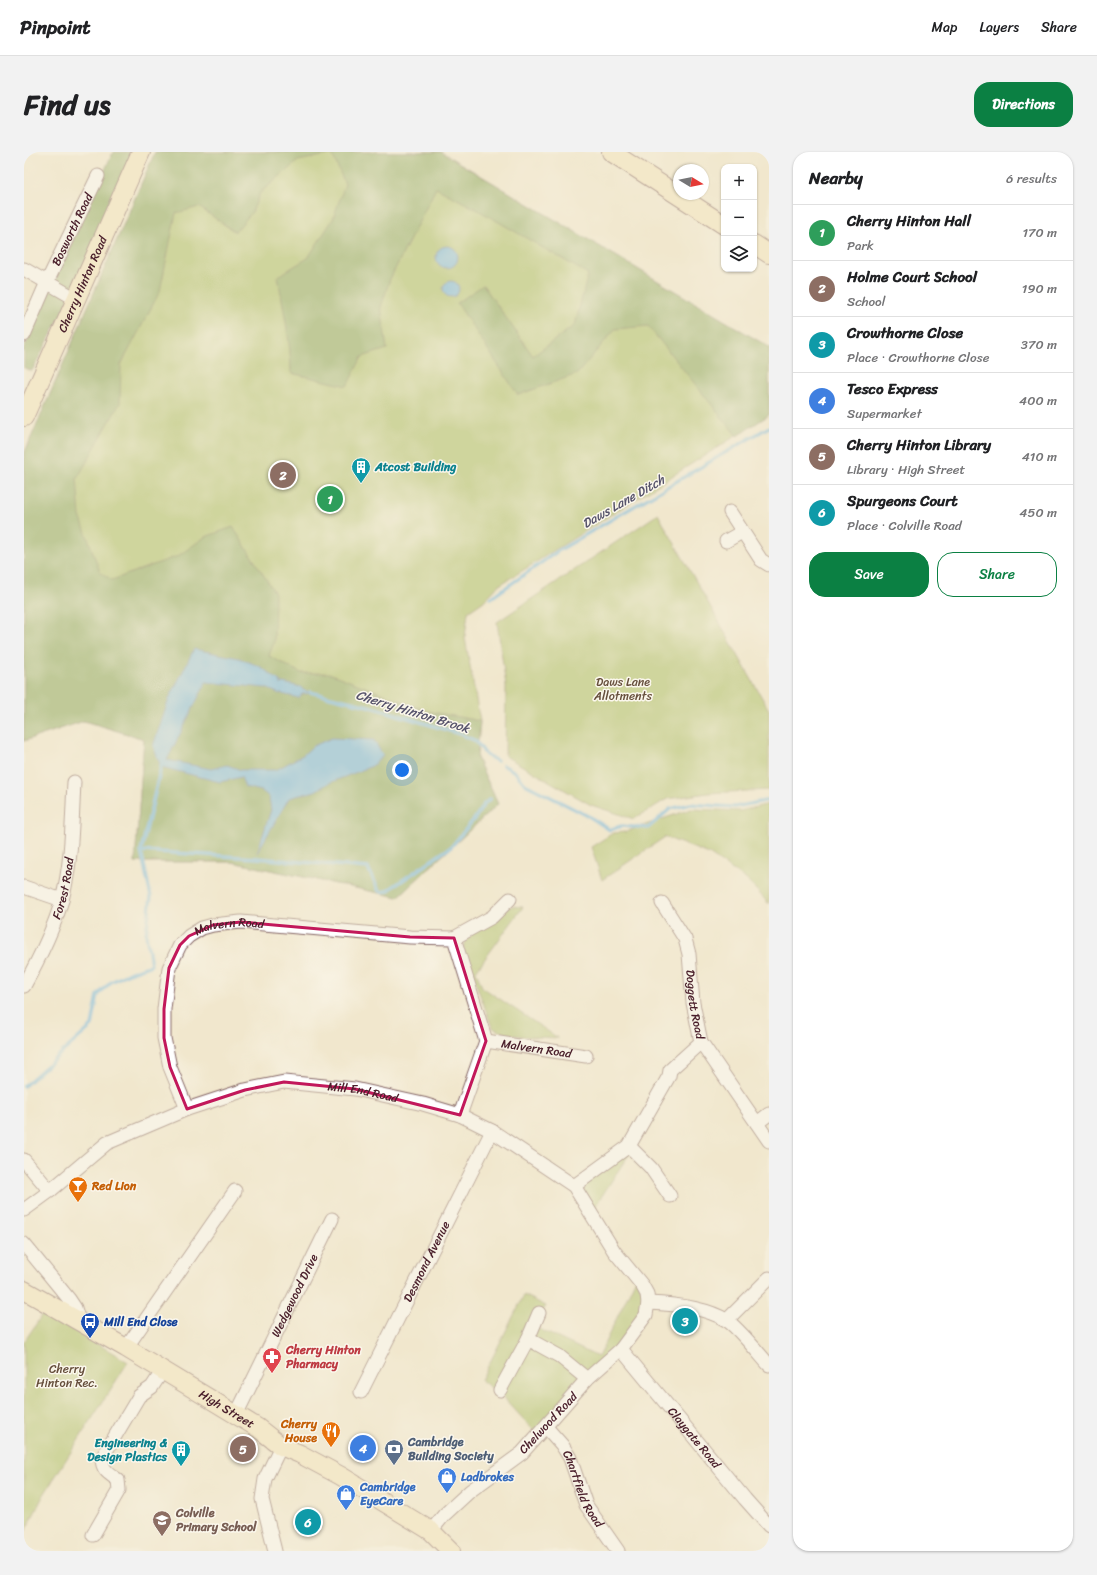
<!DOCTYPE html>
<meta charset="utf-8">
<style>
body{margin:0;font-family:Sriracha,sans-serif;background:#f2f2f2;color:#202124}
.controls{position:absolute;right:12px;top:12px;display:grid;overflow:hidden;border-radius:8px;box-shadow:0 1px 3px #0004}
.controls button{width:36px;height:36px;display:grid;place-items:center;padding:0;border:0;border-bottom:1px solid #e0e0e0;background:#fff;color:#202124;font:20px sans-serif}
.compass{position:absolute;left:649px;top:12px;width:36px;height:36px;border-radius:50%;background:#fff;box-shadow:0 1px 3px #0004;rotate:100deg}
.you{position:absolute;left:378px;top:618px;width:14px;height:14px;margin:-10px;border:3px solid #fff;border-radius:50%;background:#1a73e8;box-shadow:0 0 0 6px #1a73e833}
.badge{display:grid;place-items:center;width:26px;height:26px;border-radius:50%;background:#0b8043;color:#fff;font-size:13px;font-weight:700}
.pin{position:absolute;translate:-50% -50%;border:2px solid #fff;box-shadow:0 1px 4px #0006}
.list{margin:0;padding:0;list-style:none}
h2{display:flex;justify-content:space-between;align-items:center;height:52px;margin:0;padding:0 16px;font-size:17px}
h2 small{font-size:13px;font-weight:400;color:#757577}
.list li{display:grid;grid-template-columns:26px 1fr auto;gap:12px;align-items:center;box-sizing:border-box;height:56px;padding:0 16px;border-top:1px solid #e0e0e0}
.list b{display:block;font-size:15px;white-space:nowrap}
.list p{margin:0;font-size:13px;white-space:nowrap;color:#757577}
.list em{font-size:13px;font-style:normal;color:#757577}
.actions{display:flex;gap:8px;padding:12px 16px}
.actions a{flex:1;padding:9px 0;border:1px solid #0b8043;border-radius:16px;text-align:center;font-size:14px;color:#0b8043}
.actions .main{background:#0b8043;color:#fff}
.icon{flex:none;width:22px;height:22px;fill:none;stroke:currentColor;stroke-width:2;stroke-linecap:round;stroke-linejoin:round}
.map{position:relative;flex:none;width:745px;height:1399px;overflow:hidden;border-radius:16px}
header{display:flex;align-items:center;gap:24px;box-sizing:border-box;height:56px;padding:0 20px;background:#fff;border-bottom:1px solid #e0e0e0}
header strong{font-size:19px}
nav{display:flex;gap:22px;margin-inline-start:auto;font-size:14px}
.intro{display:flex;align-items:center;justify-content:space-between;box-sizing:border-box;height:96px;padding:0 24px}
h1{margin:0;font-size:28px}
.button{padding:10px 18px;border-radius:16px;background:#0b8043;color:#fff;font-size:14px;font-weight:700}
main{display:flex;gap:24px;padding:0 24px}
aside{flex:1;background:#fff;border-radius:16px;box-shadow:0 1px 3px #0004}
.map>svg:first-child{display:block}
.green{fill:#a7be63;stroke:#786e47}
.forest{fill:#85a559;stroke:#686242}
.water{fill:#6bb4e3;stroke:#5a6a87}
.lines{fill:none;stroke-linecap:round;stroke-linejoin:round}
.stream{stroke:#6bb4e3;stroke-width:3.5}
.street-casing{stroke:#846564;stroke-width:15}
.secondary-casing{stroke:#846564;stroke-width:20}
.street{stroke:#fff;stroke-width:13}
.secondary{stroke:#f7e8c3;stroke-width:18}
.marked{fill:none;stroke:#c2185b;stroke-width:3;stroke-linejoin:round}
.labels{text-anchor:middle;stroke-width:3;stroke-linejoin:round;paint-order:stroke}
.street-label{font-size:12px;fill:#4a1f2b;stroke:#fbf7ec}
.culture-label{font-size:12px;font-weight:bold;fill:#0d838f;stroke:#fbf7ec;text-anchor:start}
.park-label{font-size:12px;fill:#664f3c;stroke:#fbf7ec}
.food-label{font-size:12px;font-weight:bold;fill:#c56008;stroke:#fbf7ec;text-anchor:start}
.transit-label{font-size:12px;font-weight:bold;fill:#164399;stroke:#fbf7ec;text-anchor:start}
.health-label{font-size:12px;font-weight:bold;fill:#be3a42;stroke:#fbf7ec;text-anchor:start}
.service-label{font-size:12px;font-weight:bold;fill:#4e5e75;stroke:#fbf7ec;text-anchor:start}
.shop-label{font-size:12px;font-weight:bold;fill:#366cbe;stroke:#fbf7ec;text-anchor:start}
.education-label{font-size:12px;font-weight:bold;fill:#785e54;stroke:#fbf7ec;text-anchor:start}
.water-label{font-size:13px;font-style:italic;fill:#56536b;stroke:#fbf7ec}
</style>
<header>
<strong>Pinpoint</strong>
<nav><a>Map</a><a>Layers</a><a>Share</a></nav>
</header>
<div class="intro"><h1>Find us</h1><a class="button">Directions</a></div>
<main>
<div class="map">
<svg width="745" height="1399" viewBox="0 0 745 1399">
<rect width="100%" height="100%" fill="#fbf7ec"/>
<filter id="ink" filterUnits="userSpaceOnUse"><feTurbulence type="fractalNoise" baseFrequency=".025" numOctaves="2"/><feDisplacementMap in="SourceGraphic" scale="8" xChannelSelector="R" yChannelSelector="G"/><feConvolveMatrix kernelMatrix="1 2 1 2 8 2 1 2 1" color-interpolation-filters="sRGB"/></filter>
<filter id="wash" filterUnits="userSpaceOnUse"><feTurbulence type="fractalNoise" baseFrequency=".012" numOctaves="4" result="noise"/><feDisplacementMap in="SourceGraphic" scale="16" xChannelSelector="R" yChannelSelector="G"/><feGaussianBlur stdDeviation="0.9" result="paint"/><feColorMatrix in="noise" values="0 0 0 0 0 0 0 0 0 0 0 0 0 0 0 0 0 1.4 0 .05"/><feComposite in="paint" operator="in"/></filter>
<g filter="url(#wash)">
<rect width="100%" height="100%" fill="#f1e7cd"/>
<g class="green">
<polygon points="131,0 417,0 745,195 745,263 474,434 460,449 444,460 441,486 456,569 453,606 474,652 374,745 208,710 111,710 120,587 60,569 0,589 0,302"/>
<polygon points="634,362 745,558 745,638 684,641 643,647 610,667 567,653 481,604 482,534 473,470"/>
<polygon points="745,652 745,752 723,728 685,702 641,685 578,728 567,695 589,681 601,680 667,657 716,659"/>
<path d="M487 754 499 755 452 819 458 835 534 886C515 885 482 886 468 875L439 797C444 777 470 765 487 754Z"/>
<polygon points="607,999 572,1053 570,1062 554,1034"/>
<polygon points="612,1126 624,1150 620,1167 513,1282 479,1245 457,1228 500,1143 522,1154 509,1174 574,1205"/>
<polygon points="20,1160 104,1210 19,1344 0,1382 0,1190"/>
</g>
<g class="forest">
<polygon points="89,0 112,0 52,136 8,219 0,216 0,196"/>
<path d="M131 0H417L745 195V263L713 284 624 174 591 177 553 222 494 243 433 151 459 133 509 204 551 173 564 122 454 58 412 36 366 127 357 155 363 197 338 205 323 234 267 221C267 189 259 156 254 124L284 106 309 67 321 32 308 2 274 9 236 41 228 60 211 80 175 55 152 61 136 139 97 213 96 251 53 327 56 364 76 420 88 428 154 404 181 385 209 375 251 441 250 490 245 504 277 521H305L403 559 456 569 453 606 474 652 374 745 208 710H111L120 587 60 569 0 589V302Z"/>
</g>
<g class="water">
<circle cx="423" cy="105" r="11"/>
<circle cx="427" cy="137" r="8"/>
<polygon points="170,497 215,506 237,515 257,530 257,533 259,531 277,535 279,538 290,541 278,542 275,546 258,542 257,540 256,542 242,536 182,530 143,608 187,617 203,613 217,618 252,618 279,603 289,594 308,586 350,588 359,604 348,614 305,631 291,639 265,646 233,701 247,658 245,645 238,639 221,635 217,625 196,630 137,615 129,594 145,547"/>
</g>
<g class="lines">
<g class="stream">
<polyline points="467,446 534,399 745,275"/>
<polyline points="286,540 348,555 436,582 452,589 462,603 473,609"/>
<polyline points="479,613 491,620 501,632 566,665 586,678 597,674 624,676 646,657 666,652 711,655 745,648"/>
<polyline points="117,699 233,706 344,716 355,739 358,740 363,739 427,695 451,666 460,652 466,647"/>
<polyline points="0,934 68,874 74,843 87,830 105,821 127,813 122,782 127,745 117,699 138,611"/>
</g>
</g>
</g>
<g filter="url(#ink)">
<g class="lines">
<defs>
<g id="street">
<polyline points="0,117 52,147"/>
<path id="s1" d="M0 183 23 130 74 24"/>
<polyline points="706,360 737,408 745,413"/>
<polyline points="702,389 718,380"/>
<polyline points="0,735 38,748"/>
<path id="s2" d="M638 751 661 787 665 802 669 851 677 890 745 989"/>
<polyline points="430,786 468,765 486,747"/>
<path id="s3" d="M0 834C15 807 29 779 38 748 48 710 48 669 50 630"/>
<path id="s4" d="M462 889 562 904"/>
<path id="s5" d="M163 957 146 915 140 886V857L145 816 156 793 165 784 178 776 189 773 217 770 386 785 430 786 462 889 436 963"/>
<polyline points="733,971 745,962"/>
<polyline points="605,994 627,1016 646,1044"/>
<polyline points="0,1008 26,1039"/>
<polyline points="550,1034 605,994 645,924 646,918 677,890"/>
<path id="s6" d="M0 1058 26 1039 83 991 163 957 221 938 260 930 331 937 399 952 436 963 468 979 550 1034 590 1099 618 1133 623 1142 624 1151 622 1163 597 1197 563 1227 498 1301 446 1339 420 1363 407 1379"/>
<polyline points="0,1092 45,1147 51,1156 55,1170"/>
<path d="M624 1151C648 1152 681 1155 702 1168 712 1173 736 1203 745 1213"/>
<polyline points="703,1168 745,1126"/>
<polyline points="504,1187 535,1204 563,1227"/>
<polyline points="102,1196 211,1039"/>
<path id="s7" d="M597 1197 721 1347 745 1374"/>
<polyline points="476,1238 504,1187 515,1161"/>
<path id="s8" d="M337 1240 468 979"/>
<path id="s9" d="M212 1263 308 1067"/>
<path id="s10" d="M522 1275 538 1293 546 1306 562 1353 594 1399"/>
<path d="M69 1383 95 1338 94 1328C84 1321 78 1318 78 1306L115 1244 128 1235 139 1218"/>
<polyline points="251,1399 238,1347 241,1327 257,1294"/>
</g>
<g id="secondary">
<polyline points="587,0 700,73"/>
<polyline points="730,92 745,102"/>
<path id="s11" d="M0 265 117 0"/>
<path id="s12" d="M0 1138 102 1196 234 1276 257 1294 276 1302 317 1324 407 1379 427 1399"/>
</g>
</defs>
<use href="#street" class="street-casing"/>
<use href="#secondary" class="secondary-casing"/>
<use href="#street" class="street"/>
<use href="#secondary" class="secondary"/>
</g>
</g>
<path d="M0 0H745V1399H0ZM217 770 386 785 430 786 462 889 436 963 331 937 260 930 221 938 163 957 146 915 140 886V857L145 816 156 793 165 784 189 773Z" fill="#f1e7cd" fill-opacity=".55" fill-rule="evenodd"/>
<path class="marked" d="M217 770 386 785 430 786 462 889 436 963 331 937 260 930 221 938 163 957 146 915 140 886V857L145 816 156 793 165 784 189 773Z"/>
<defs>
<symbol id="building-pin" viewBox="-11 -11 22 30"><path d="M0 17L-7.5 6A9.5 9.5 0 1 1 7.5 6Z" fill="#0f9aa8" stroke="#fbf7ec"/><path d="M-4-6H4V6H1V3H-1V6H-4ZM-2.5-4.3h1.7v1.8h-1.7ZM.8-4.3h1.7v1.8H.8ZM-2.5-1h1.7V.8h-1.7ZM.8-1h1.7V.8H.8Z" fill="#fff"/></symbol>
<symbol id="bar-pin" viewBox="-11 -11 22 30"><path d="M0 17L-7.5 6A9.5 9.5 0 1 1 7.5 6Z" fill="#e8710a" stroke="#fbf7ec"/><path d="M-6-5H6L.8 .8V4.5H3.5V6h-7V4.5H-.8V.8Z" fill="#fff"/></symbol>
<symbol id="bus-pin" viewBox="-11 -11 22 30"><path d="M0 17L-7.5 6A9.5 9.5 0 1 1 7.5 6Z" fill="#1a4fb4" stroke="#fbf7ec"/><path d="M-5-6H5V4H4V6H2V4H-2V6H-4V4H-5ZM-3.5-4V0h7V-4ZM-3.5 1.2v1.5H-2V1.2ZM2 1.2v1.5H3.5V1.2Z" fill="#fff"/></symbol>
<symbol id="pharmacy-pin" viewBox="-11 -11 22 30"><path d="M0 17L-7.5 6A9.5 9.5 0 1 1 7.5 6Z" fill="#e0444e" stroke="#fbf7ec"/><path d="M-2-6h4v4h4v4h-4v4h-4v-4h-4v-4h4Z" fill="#fff"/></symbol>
<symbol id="restaurant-pin" viewBox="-11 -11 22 30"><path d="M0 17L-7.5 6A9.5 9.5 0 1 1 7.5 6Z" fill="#e8710a" stroke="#fbf7ec"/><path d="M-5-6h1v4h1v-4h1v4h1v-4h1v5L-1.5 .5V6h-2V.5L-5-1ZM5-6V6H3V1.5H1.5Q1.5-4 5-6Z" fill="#fff"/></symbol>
<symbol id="bank-pin" viewBox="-11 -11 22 30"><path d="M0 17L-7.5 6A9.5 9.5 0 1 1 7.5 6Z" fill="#5c6f8a" stroke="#fbf7ec"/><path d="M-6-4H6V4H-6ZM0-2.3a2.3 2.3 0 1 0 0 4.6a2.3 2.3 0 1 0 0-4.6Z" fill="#fff"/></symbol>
<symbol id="shop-pin" viewBox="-11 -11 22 30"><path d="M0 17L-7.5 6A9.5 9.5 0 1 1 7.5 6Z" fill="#3f7fe0" stroke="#fbf7ec"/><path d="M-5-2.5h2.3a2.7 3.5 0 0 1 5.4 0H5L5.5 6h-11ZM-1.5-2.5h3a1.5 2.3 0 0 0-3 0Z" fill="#fff"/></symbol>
<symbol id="school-pin" viewBox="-11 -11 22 30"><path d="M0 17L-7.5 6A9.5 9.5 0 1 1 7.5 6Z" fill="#8d6e63" stroke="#fbf7ec"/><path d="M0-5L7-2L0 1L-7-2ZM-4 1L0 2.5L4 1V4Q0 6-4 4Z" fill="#fff"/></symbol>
</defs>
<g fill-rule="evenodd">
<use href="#building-pin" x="326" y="304" width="22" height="30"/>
<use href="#bar-pin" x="43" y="1023" width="22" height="30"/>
<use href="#bus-pin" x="55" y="1159" width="22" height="30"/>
<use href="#pharmacy-pin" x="237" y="1194" width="22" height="30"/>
<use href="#restaurant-pin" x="296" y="1268" width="22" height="30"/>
<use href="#bank-pin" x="359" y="1286" width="22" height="30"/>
<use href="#building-pin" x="146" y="1287" width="22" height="30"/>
<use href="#shop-pin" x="412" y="1314" width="22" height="30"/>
<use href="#shop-pin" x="311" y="1331" width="22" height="30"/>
<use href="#school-pin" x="127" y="1357" width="22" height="30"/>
</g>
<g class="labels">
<g class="street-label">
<text dy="4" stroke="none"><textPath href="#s1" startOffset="116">Bosworth Road</textPath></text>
<text dy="4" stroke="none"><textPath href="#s11" startOffset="145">Cherry Hinton Road</textPath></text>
<text dy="4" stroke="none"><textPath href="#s3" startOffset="106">Forest Road</textPath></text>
<text dy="4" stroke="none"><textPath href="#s5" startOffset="226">Malvern Road</textPath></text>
<text dy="4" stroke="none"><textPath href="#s2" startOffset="109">Doggett Road</textPath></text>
<text dy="4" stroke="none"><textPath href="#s4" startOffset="51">Malvern Road</textPath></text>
<text dy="4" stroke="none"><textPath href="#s6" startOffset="374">Mill End Road</textPath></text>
<text dy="4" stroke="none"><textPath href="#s8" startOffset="146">Desmond Avenue</textPath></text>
<text dy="4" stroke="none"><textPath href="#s9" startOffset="133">Wedgewood Drive</textPath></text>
<text dy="4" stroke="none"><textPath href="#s12" startOffset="235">High Street</textPath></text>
<text transform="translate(524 1271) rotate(-47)" y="4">Chelwood Road</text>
<text dy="4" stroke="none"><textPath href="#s7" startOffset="115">Claygate Road</textPath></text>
<text dy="4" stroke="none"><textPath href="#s10" startOffset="73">Chartfield Road</textPath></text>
</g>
<g class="culture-label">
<text x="351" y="319">Atcost Building</text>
<text x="143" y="1295" text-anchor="end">Engineering &amp;<tspan x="143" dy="14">Design Plastics</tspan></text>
</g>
<g class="park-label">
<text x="599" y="534">Daws Lane<tspan x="599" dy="14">Allotments</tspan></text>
<text x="43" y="1221">Cherry<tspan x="43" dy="14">Hinton Rec.</tspan></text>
</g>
<g class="food-label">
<text x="68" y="1038">Red Lion</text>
<text x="293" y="1276" text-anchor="end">Cherry<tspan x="293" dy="14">House</tspan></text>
</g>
<g class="transit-label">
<text x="80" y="1174">Mill End Close</text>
</g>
<g class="health-label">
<text x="262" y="1202">Cherry Hinton<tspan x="262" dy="14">Pharmacy</tspan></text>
</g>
<g class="service-label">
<text x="384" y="1294">Cambridge<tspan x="384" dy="14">Building Society</tspan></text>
</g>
<g class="shop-label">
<text x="437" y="1329">Ladbrokes</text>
<text x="336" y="1339">Cambridge<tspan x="336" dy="14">EyeCare</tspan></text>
</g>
<g class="education-label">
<text x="152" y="1365">Colville<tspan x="152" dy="14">Primary School</tspan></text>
</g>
<g class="water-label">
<text transform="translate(599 349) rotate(-30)" y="5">Daws Lane Ditch</text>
<text transform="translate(389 559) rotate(17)" y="5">Cherry Hinton Brook</text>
</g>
</g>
</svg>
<div class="controls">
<button>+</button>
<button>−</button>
<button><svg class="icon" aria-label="layers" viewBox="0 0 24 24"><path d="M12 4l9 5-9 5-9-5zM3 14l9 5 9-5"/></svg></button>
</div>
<svg class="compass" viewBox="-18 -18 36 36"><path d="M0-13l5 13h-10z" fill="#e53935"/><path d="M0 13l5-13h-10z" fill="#757577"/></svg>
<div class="you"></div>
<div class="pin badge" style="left:306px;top:347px;background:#2e9e5b">1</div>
<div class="pin badge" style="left:259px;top:323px;background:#8d6e63">2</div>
<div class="pin badge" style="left:661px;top:1169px;background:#0f9aa8">3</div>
<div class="pin badge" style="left:339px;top:1296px;background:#3f7fe0">4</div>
<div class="pin badge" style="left:219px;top:1297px;background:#8d6e63">5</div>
<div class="pin badge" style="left:284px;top:1370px;background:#0f9aa8">6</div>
</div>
<aside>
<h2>Nearby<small>6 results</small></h2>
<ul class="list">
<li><span class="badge" style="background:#2e9e5b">1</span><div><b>Cherry Hinton Hall</b><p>Park</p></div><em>170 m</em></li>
<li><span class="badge" style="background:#8d6e63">2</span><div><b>Holme Court School</b><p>School</p></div><em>190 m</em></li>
<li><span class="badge" style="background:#0f9aa8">3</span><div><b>Crowthorne Close</b><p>Place · Crowthorne Close</p></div><em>370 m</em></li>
<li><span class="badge" style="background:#3f7fe0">4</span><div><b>Tesco Express</b><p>Supermarket</p></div><em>400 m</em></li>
<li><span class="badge" style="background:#8d6e63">5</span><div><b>Cherry Hinton Library</b><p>Library · High Street</p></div><em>410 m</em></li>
<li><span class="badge" style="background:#0f9aa8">6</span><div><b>Spurgeons Court</b><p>Place · Colville Road</p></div><em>450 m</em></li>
</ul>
<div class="actions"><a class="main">Save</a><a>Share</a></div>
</aside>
</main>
